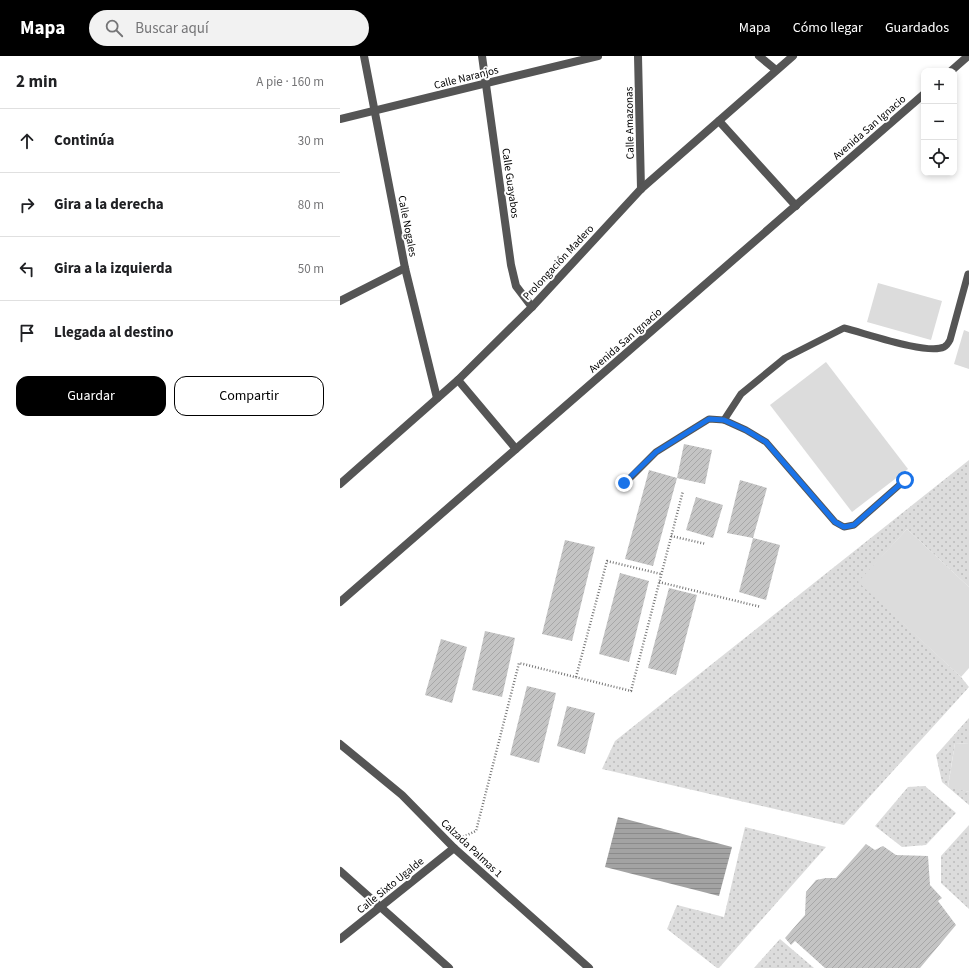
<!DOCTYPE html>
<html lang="es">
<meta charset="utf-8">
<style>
body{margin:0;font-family:"Source Sans 3",sans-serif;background:#f2f2f2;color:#202124}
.controls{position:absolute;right:12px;top:12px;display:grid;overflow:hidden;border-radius:8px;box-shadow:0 2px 6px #0003}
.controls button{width:36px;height:36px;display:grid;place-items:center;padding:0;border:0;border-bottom:1px solid #e0e0e0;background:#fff;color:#202124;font:20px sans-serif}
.stop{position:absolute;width:12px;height:12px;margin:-9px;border:3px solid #1a73e8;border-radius:50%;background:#fff}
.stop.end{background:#1a73e8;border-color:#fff;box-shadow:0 1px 4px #0008}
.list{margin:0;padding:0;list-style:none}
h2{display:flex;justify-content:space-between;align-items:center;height:52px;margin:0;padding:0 16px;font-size:17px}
h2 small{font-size:13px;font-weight:400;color:#757577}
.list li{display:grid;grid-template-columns:26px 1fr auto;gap:12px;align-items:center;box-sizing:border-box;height:64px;padding:0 16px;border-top:1px solid #e0e0e0}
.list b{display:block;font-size:15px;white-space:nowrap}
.list em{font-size:13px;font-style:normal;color:#757577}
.actions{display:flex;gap:8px;padding:12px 16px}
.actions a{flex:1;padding:9px 0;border:1px solid #000;border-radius:12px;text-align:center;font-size:14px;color:#000}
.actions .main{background:#000;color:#fff}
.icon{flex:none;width:22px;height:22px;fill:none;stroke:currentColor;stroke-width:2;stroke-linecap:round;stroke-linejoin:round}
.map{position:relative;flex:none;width:629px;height:912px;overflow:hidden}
header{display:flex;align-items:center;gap:24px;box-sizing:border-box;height:56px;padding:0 20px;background:#000;color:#fff}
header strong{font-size:19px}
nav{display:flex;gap:22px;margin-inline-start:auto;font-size:14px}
.search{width:280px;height:36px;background:#f2f2f2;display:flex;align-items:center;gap:10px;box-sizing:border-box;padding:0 14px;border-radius:22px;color:#757577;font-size:15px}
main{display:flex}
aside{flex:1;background:#fff}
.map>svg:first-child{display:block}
.grass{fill:url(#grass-dots)}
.pitch{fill:#dcdcdc}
.water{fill:url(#water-rules)}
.building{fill:url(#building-hatch)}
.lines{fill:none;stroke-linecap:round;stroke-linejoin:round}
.path{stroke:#777;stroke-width:2.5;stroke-dasharray:1 2;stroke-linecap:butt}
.service{stroke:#555;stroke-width:7}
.minor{stroke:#555;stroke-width:8}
.tertiary{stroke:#555;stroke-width:8}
.route{stroke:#1a73e8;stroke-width:5}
.labels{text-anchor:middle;stroke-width:4;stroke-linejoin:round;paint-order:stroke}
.street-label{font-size:11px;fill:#000;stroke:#fff}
</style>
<header>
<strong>Mapa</strong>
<div class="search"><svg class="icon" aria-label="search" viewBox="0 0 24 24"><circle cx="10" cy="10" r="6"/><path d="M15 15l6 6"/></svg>Buscar aquí</div>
<nav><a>Mapa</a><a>Cómo llegar</a><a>Guardados</a></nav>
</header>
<main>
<aside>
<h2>2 min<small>A pie · 160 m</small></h2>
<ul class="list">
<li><svg class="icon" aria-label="ahead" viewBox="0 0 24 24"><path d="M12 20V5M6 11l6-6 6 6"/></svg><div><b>Continúa</b></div><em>30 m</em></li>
<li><svg class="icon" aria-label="right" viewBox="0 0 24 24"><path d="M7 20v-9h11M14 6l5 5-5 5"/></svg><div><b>Gira a la derecha</b></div><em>80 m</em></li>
<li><svg class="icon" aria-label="left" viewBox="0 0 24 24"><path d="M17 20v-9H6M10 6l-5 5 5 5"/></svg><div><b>Gira a la izquierda</b></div><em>50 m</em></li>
<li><svg class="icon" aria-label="arrive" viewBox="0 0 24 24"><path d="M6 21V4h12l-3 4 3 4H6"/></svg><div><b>Llegada al destino</b></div></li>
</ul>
<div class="actions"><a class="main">Guardar</a><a>Compartir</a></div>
</aside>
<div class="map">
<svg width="629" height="912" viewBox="0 0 629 912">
<defs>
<pattern id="grass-dots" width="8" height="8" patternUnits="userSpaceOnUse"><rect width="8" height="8" fill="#dcdcdc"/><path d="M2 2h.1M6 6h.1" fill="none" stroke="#bbb" stroke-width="1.8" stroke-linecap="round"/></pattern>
<pattern id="water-rules" width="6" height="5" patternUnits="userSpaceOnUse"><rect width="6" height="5" fill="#a3a3a3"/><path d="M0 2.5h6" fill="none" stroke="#8b8b8b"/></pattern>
<pattern id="building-hatch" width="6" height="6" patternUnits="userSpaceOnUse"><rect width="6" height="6" fill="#c4c4c4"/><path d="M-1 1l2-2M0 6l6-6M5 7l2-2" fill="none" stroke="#a7a7a7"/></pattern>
</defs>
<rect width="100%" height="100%" fill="#fff"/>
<g class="grass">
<polygon points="629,404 629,531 567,473 519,526 621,621 629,631 504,769 262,713 275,685"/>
<polygon points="629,662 629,688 615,687 608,730 629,736 629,749 602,726 596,699"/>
<polygon points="585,730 616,757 586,789 562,791 535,770 568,731"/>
<polygon points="629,769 629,853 601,827 601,800"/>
<polygon points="405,771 486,791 379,912 377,912 327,873 337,849 384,861"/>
<polygon points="440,883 474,912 414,912"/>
</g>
<g class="pitch">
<polygon points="538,227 602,245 591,284 527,266"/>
<polygon points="624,274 629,276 629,313 614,308"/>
<polygon points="486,306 568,413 512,456 430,349"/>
<polygon points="567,473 629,531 629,612 621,621 518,526"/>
<polygon points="615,687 629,688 629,736 608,731"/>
</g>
<polygon class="water" points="278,761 392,791 379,840 265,811"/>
<g class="building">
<polygon points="344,388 372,394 365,428 337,422"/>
<polygon points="309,414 337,422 313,510 285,503"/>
<polygon points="400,424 427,432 413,482 387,477"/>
<polygon points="356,441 383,449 373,482 346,474"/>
<polygon points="413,482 440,489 426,544 399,536"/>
<polygon points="225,484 255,491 232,585 202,578"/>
<polygon points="280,517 309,525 289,606 259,598"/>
<polygon points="329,532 357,539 336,619 308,612"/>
<polygon points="145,575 175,582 162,641 132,634"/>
<polygon points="101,583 127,591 112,647 85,639"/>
<polygon points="187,630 216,637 199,707 170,699"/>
<polygon points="227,650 255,657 245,698 217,690"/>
<polygon points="526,788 535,794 543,790 556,799 588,800 590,829 602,842 598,845 616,869 580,912 485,912 455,885 451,889 445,882 465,859 466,836 476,824 486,822 496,822"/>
</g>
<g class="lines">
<g class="path">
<polyline points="331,480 366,488"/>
<polyline points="319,526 421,551"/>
<polyline points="236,621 267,505 321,518"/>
<polyline points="121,783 123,781 136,775 179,607 291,635 343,435"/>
</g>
<g class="service">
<path d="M384 364 401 338 445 302 504 272C525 277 587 299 604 291 606 290 609 286 610 284L628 218"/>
<polyline points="285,427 316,396 340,381 369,363 384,364 406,374 426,386 495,466 504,471 514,469 565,424"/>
</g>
<g class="minor">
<polyline points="24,0 65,212 97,342"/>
<polyline points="142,0 171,209 176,230 192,251"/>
<polyline points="298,0 301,133"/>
<polyline points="419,0 436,14"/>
<polyline points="0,63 258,0"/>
<polyline points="379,65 456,150"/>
<polyline points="0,245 65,212"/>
<polyline points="118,324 176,393"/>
<polyline points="0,428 118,324 192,251 301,133 453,0"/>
<polyline points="0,688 62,739 114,792 249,912"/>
<polyline points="0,815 109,912"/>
<polyline points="0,883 114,792"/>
</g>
<g class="tertiary">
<polyline points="611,15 628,0"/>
<polyline points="0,546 584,38"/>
</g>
</g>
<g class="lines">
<polyline class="route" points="284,427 316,396 340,381 369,363 384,364 406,374 426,386 495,466 504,471 514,469 565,424"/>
</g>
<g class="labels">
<g class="street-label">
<text transform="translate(126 21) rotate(-14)" y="4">Calle Naranjos</text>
<text transform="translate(289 67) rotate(-91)" y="4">Calle Amazonas</text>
<text transform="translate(529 71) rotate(-41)" y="4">Avenida San Ignacio</text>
<text transform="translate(171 127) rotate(82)" y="4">Calle Guayabos</text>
<text transform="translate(68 170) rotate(79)" y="4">Calle Nogales</text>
<text transform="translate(218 206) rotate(-47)" y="4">Prolongación Madero</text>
<text transform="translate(285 284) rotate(-41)" y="4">Avenida San Ignacio</text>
<text transform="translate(132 792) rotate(43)" y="4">Calzada Palmas 1</text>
<text transform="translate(50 829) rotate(-39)" y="4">Calle Sixto Ugalde</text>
</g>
</g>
</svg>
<div class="controls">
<button>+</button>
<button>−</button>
<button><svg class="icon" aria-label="locate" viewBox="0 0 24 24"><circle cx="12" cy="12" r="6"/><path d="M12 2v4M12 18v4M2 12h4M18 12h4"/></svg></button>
</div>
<div class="stop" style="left:565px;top:424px"></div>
<div class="stop end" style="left:284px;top:427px"></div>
</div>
</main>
